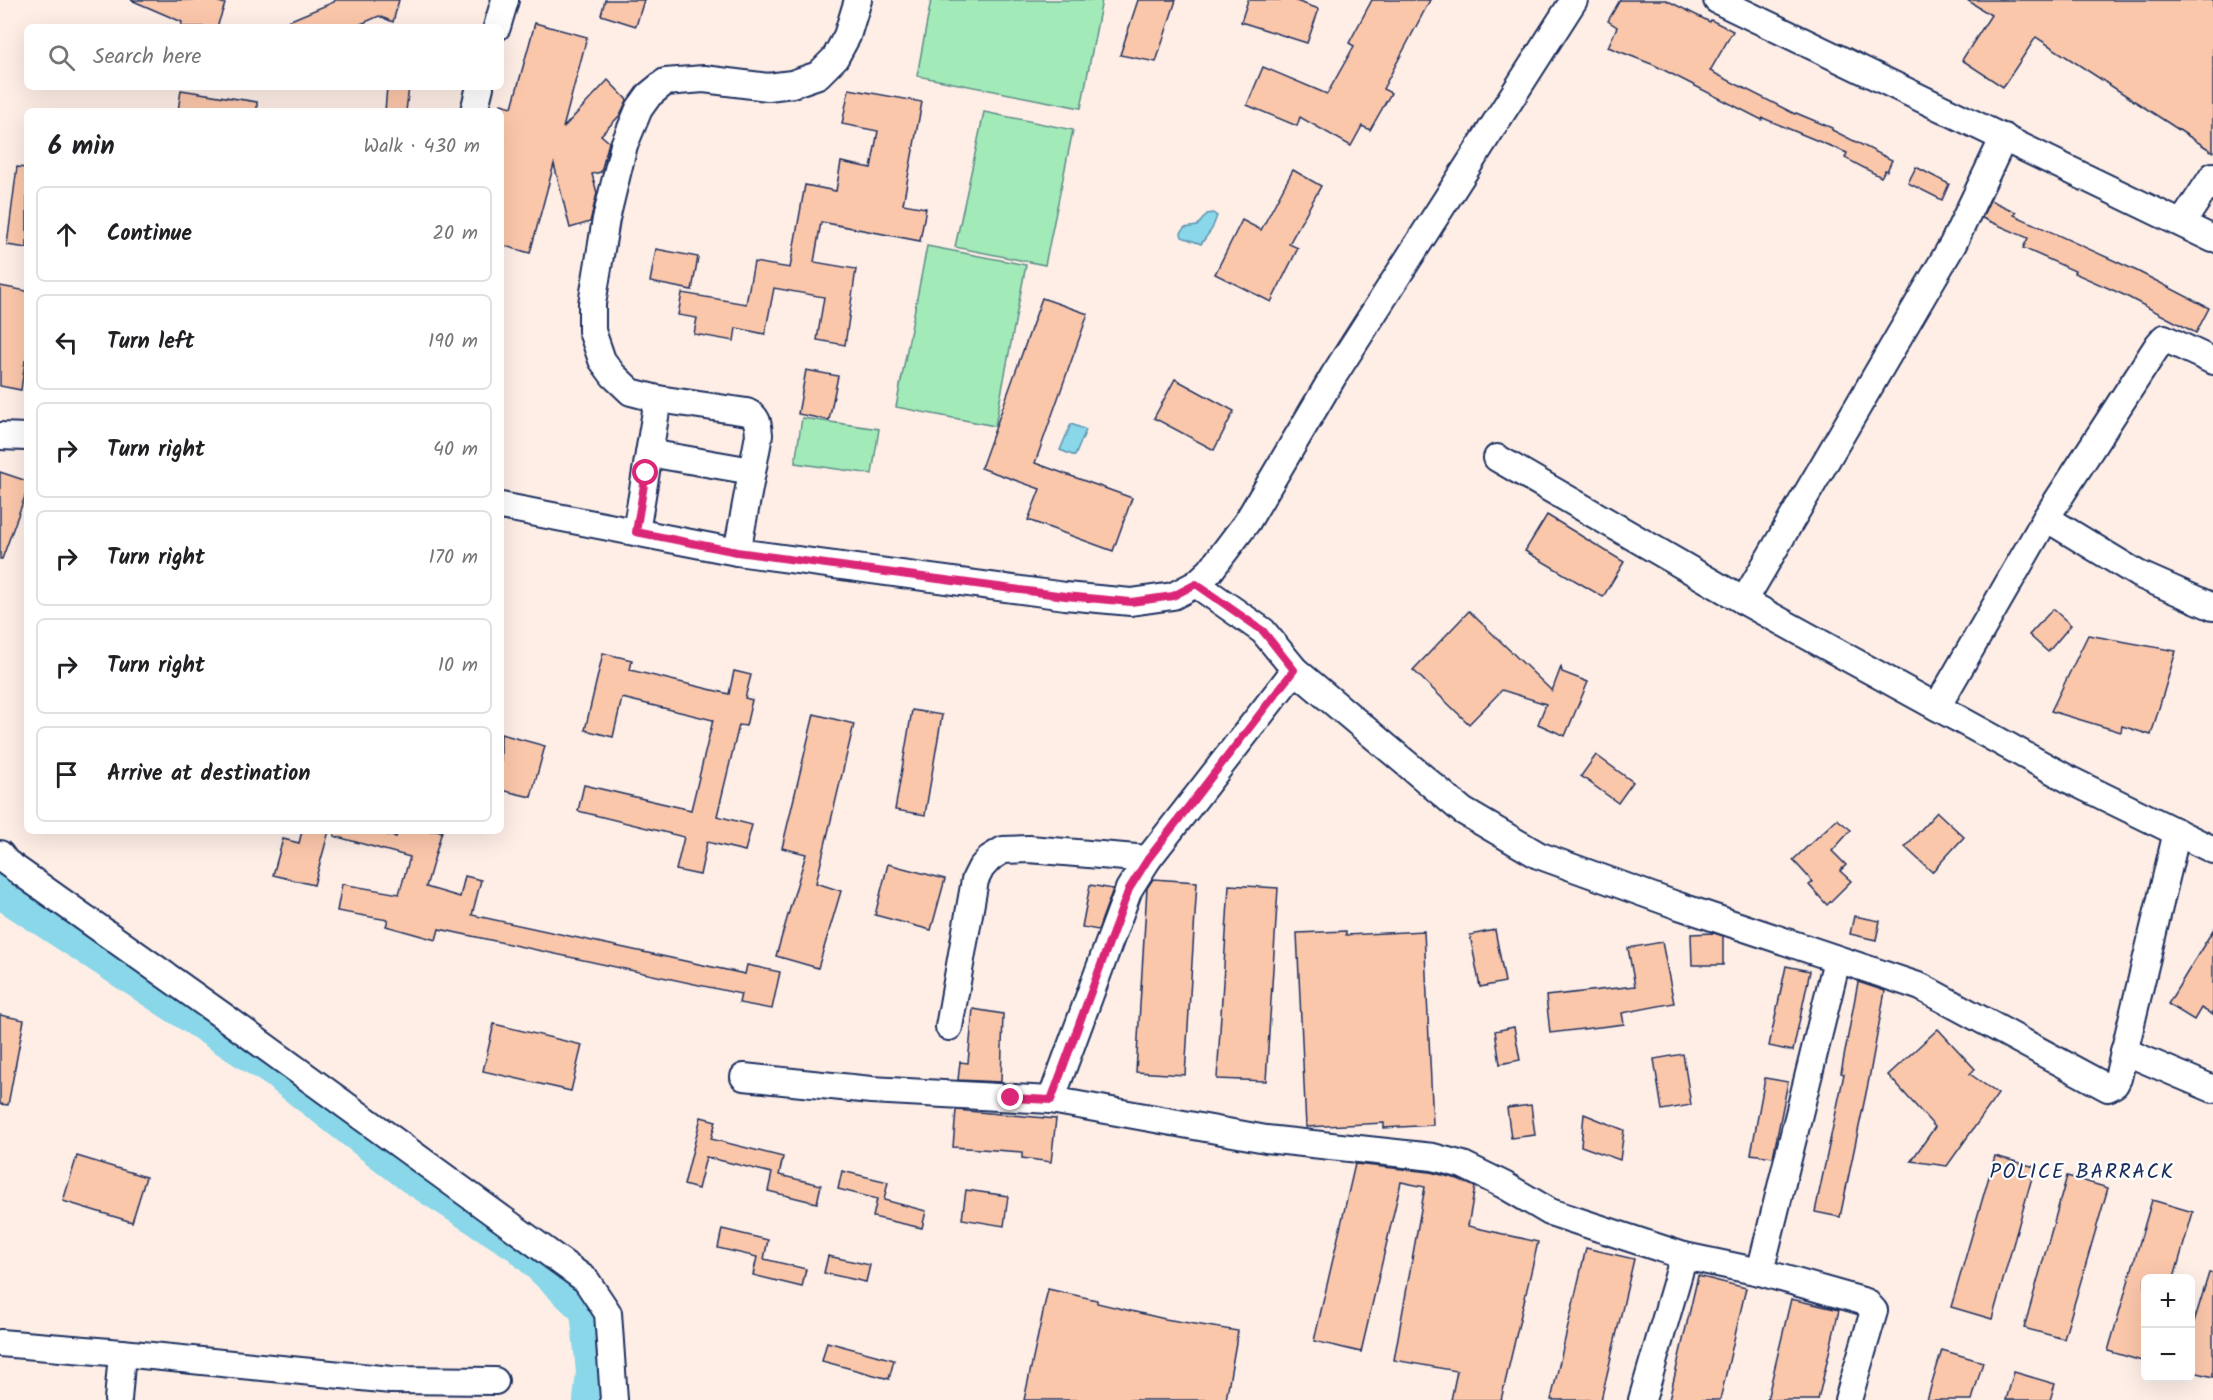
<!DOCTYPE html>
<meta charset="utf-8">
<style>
body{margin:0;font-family:Kalam,sans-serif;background:#f6f6f6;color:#202124}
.controls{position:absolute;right:18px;bottom:18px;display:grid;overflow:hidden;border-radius:9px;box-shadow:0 6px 24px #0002}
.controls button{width:54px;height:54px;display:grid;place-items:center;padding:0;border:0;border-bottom:2px solid #e0e0e0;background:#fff;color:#202124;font:30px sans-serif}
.stop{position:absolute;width:18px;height:18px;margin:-14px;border:4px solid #db2777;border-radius:50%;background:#fff}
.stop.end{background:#db2777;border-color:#fff;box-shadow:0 2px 6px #0008}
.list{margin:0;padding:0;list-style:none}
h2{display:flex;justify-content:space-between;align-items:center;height:78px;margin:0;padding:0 24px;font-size:26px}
h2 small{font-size:20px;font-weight:400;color:#757577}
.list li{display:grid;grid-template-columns:39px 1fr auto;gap:18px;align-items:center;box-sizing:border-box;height:96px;margin:0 12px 12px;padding:0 12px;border:2px solid #e0e0e0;border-radius:9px}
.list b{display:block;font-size:22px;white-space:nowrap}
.list em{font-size:20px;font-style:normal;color:#757577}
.icon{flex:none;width:33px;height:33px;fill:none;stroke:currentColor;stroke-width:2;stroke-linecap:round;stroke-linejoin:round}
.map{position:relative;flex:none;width:2213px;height:1400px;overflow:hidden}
.search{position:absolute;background:#fff;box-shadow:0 6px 24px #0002;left:24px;top:24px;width:480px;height:66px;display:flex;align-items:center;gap:15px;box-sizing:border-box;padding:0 21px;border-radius:9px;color:#757577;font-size:22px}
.panel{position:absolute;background:#fff;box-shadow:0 6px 24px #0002;left:24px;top:108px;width:480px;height:726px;border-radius:9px}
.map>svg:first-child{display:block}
.green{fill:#a2eab7;stroke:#5e8c8a;stroke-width:1.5}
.water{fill:#8ad7e9;stroke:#5e94b1;stroke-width:1.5}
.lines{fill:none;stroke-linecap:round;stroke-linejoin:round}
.river{stroke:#8ad7e9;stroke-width:36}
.building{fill:#fbc7ab;stroke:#1b2f5e;stroke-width:1.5}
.minor-casing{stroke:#1b2f5e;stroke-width:30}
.minor{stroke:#fff;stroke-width:26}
.route{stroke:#db2777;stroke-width:8}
.labels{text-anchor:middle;stroke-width:4.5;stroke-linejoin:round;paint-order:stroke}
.neighbourhood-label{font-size:21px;letter-spacing:1.5px;fill:#1b2f5e;stroke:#fff}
</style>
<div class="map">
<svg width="2213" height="1400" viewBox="0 0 2213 1400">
<rect width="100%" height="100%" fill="#feeee6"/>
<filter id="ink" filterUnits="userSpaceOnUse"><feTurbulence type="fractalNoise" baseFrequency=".0167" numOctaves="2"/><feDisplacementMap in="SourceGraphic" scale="12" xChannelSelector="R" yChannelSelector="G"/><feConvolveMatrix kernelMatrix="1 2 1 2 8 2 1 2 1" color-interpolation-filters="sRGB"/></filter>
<g filter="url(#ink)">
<g class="green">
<polygon points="931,0 1102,0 1081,108 917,76"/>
<polygon points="984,112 1073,130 1045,265 955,247"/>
<polygon points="927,246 1026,265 995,426 896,407"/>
<polygon points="802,418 879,429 872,474 795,463"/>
</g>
<g class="water">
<polygon points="1213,213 1217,216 1212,229 1201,244 1182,237 1181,233 1184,228 1197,226 1207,214"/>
<polygon points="1071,424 1086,430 1075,456 1060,450"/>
</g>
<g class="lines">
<polyline class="river" points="0,885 9,896 278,1072 411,1175 520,1245 588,1310 594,1372 591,1400"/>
</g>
<g class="building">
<polygon points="131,0 213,0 225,4 217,27 181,27 182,22"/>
<polygon points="335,0 399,0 393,22 379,16 354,27 274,27 334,2"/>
<polygon points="605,0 644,0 636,26 601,15"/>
<polygon points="1138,0 1176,0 1156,62 1120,55"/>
<polygon points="1248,0 1293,0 1319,9 1307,43 1241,22"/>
<polygon points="1372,0 1430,0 1383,89 1391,93 1370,130 1362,126 1351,146 1300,117 1297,126 1247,105 1263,67 1327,94 1354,46 1349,43"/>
<polygon points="1620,0 1666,0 1710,22 1711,20 1733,31 1710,71 1795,114 1796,113 1832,128 1832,130 1892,160 1887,171 1885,170 1881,177 1845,158 1847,153 1763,118 1762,120 1654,65 1608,47 1617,27 1608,21"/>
<polygon points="1967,0 2213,0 2213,152 2036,37 2003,87 1962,60 1991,15"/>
<polygon points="535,23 587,37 563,128 608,80 627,100 620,115 601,135 609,142 601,172 592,174 597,193 590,222 570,228 554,164 530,253 501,245 501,104 512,107"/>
<polygon points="387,87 409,87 406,111 385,111"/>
<polygon points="849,89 922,102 903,204 926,208 920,241 821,222 814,262 856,269 845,345 817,340 824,297 774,288 765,334 736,328 734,341 694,334 697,318 678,315 682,293 746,304 754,262 790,268 805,185 836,191 841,162 871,168 878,131 842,124"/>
<polygon points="181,90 257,102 257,111 178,111"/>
<polygon points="17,167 27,168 27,248 7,245"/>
<polygon points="1916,167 1949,184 1942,200 1908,183"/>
<polygon points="1293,170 1321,186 1289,244 1298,248 1271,302 1215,274 1242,220 1261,230"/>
<polygon points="1990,200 2016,212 2014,215 2137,271 2209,308 2196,333 2124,295 2074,273 2075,271 2023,248 2028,238 1982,218"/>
<polygon points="656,249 698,257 692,290 650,282"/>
<polygon points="0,286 27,291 27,362 25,361 21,390 0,386"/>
<polygon points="1042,298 1088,314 1035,463 1132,498 1113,551 1028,520 1040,489 981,468"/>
<polygon points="806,370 838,376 829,420 798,414"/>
<polygon points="1175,379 1234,411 1214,450 1154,418"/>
<polygon points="0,472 27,481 27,491 2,559 0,559"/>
<polygon points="1547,515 1624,562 1603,597 1525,551"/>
<polygon points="2053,609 2071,625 2048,652 2029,635"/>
<polygon points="1469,611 1552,691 1561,667 1562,672 1588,682 1565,736 1538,724 1546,704 1502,690 1469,724 1413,670"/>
<polygon points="2088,635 2176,651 2151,735 2122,726 2121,732 2051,711"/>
<polygon points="603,653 632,660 630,670 729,694 734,671 751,675 745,698 752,700 746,726 739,725 717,816 752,825 745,851 707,842 700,875 676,870 684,837 578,811 584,785 691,810 713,720 622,698 613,737 585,730"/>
<polygon points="912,710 942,715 925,815 895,810"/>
<polygon points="814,714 854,724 816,883 841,891 818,968 776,956 806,854 782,848"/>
<polygon points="501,734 545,746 531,797 501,790"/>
<polygon points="1596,755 1633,782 1618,803 1581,776"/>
<polygon points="1937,812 1964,837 1932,872 1905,847"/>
<polygon points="1837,819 1851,830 1832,851 1846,865 1840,871 1851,881 1827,905 1809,885 1813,882 1793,860"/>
<polygon points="302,831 329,831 314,885 273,875 283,839 299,843"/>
<polygon points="335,831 374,831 396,837 398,831 442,831 426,887 460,897 465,876 481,880 472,915 745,974 747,965 780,972 772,1009 739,1003 741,994 439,929 436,940 386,926 388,920 337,911 342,884 399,894 410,857 334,836"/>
<polygon points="888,864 945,879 931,930 875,915"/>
<polygon points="1153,879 1197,882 1185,1075 1136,1072 1147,888"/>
<polygon points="1090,885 1113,889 1098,930 1082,927"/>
<polygon points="1229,885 1278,888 1266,1081 1217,1079"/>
<polygon points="1854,916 1880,921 1876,940 1850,934"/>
<polygon points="1495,930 1505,982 1480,987 1470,935"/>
<polygon points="2213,930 2213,1015 2201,1008 2194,1020 2168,1004"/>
<polygon points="1346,931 1346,935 1424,931 1433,1125 1384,1128 1384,1123 1306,1127 1297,933"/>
<polygon points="1714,933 1723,936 1723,965 1692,965 1691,934"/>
<polygon points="1662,942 1674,1003 1622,1013 1624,1024 1550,1033 1546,996 1635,986 1628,948"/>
<polygon points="1786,966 1810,971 1793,1051 1769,1046"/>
<polygon points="1858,982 1885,991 1869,1079 1840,1217 1815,1212 1844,1074 1841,1073"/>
<polygon points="973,1009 1003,1014 1001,1082 958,1080 960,1062 968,1063"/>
<polygon points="0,1015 24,1020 8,1105 0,1104"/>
<polygon points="494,1024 582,1045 571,1091 483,1071"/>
<polygon points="1514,1027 1520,1060 1500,1064 1495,1031"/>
<polygon points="1938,1029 1975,1069 1970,1074 1998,1094 1947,1166 1911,1161 1935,1127 1888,1075"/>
<polygon points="1683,1054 1691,1105 1662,1110 1654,1059"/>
<polygon points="1765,1078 1788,1082 1773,1157 1751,1154"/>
<polygon points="1531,1105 1535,1135 1511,1138 1507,1108"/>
<polygon points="956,1110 1056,1119 1051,1162 1022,1158 1022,1152 953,1147"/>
<polygon points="1584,1114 1624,1130 1620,1160 1581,1146"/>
<polygon points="701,1117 716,1121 711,1139 783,1157 779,1175 821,1185 817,1203 768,1191 772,1173 706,1157 698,1189 684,1185"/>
<polygon points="77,1156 146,1177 132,1222 63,1201"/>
<polygon points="1995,1156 2035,1167 1992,1319 1951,1307"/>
<polygon points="1355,1164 1430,1172 1458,1179 1475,1187 1468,1226 1538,1242 1501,1400 1451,1400 1457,1371 1394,1360 1425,1187 1401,1182 1361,1352 1314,1341"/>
<polygon points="842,1171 888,1182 884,1200 926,1211 922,1228 873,1217 877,1199 838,1189"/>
<polygon points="2067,1176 2108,1188 2064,1339 2024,1328"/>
<polygon points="966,1190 1008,1196 1004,1226 962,1219"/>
<polygon points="2152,1200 2193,1212 2174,1278 2145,1278 2145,1362 2108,1351"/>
<polygon points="722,1229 768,1240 764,1259 806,1269 802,1287 753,1275 757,1257 718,1248"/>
<polygon points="1586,1248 1634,1259 1601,1400 1551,1400"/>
<polygon points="828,1256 870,1265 866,1282 824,1273"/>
<polygon points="2209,1273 2213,1273 2213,1377 2190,1371 2190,1335"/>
<polygon points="1698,1276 1746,1288 1720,1400 1669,1400"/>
<polygon points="1048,1289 1097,1300 1097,1303 1165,1319 1238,1331 1226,1400 1024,1400"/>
<polygon points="1791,1299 1839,1310 1818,1400 1767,1400"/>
<polygon points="827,1342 894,1360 889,1379 822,1361"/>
<polygon points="1942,1350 1983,1362 1972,1400 1927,1400"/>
<polygon points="2014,1372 2055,1384 2050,1400 2006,1400"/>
</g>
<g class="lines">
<defs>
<g id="minor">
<polyline points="1717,0 2213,239"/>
<polyline points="497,27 505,0"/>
<polyline points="474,111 480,87"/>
<polyline points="2182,223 2213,176"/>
<polyline points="0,436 27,437"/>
<polyline points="649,453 752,471"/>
<polyline points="1497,458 1744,601 1953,244 2004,137"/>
<polyline points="501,506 737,552 1065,596 1131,602 1173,596 1196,584 1210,571 1247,522 1334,375 1574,0"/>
<polyline points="2046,518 2138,574 2213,607"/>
<polyline points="636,532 658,399"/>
<path d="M737 552 759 435C758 424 758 417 747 412L658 399 631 392 613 375 602 360 592 331V304L606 219 624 145 639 109 649 95 665 82 704 79 768 87 792 84 818 75 835 58 847 36 858 0"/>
<polyline points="1196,584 1263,631 1295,670 1463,811 1538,855 1679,906 1921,987 2108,1088 2115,1084 2118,1078 2177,832"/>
<polyline points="1744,601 2070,780 2213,850"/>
<polyline points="1937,707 2046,518 2158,345 2164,338 2213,361"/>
<polyline points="0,854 6,862 223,1016 586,1280 608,1313 614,1400"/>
<polyline points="949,1027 975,880 981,868 990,858 1003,850 1029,849 1148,859"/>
<polyline points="2124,1051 2213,1089"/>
<polyline points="744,1077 871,1090 1051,1100 1266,1139 1433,1157 1463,1165 1504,1185 1550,1212 1684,1256 1760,1272 1866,1302 1874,1311 1848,1400"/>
<polyline points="1051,1100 1129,889 1148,859 1295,670"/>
<polyline points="1760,1272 1837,960"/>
<polyline points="0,1343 122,1353 391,1380 495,1381"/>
<polyline points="118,1400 122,1353"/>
<polyline points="1642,1400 1684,1256"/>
</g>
</defs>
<use href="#minor" class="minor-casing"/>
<use href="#minor" class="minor"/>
</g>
</g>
<g class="lines" filter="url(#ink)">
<polyline class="route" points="646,473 636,532 737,552 1065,596 1131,602 1173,596 1196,584 1263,631 1294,670 1148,859 1129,889 1051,1100 1011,1098"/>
</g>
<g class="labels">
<g class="neighbourhood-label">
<text x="2082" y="1178">POLICE BARRACK</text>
</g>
</g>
</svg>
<div class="controls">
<button>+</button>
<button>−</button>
</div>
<div class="stop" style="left:646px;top:473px"></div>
<div class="stop end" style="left:1011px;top:1098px"></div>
<div class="search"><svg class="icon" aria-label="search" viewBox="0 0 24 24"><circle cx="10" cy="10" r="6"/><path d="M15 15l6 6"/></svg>Search here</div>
<section class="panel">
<h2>6 min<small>Walk · 430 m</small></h2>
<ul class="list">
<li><svg class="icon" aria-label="ahead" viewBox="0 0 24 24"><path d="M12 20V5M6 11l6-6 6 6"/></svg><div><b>Continue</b></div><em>20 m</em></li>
<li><svg class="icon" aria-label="left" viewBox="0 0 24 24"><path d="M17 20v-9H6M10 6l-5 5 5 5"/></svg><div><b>Turn left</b></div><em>190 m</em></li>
<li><svg class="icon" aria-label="right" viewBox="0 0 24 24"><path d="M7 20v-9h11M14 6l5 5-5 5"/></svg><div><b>Turn right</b></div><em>40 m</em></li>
<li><svg class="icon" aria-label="right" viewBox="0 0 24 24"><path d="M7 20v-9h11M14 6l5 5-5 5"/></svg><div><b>Turn right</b></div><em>170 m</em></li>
<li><svg class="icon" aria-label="right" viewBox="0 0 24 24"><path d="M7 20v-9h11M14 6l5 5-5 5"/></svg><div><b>Turn right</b></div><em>10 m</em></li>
<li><svg class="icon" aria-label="arrive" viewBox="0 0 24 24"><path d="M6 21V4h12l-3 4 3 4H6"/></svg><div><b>Arrive at destination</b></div></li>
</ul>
</section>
</div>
